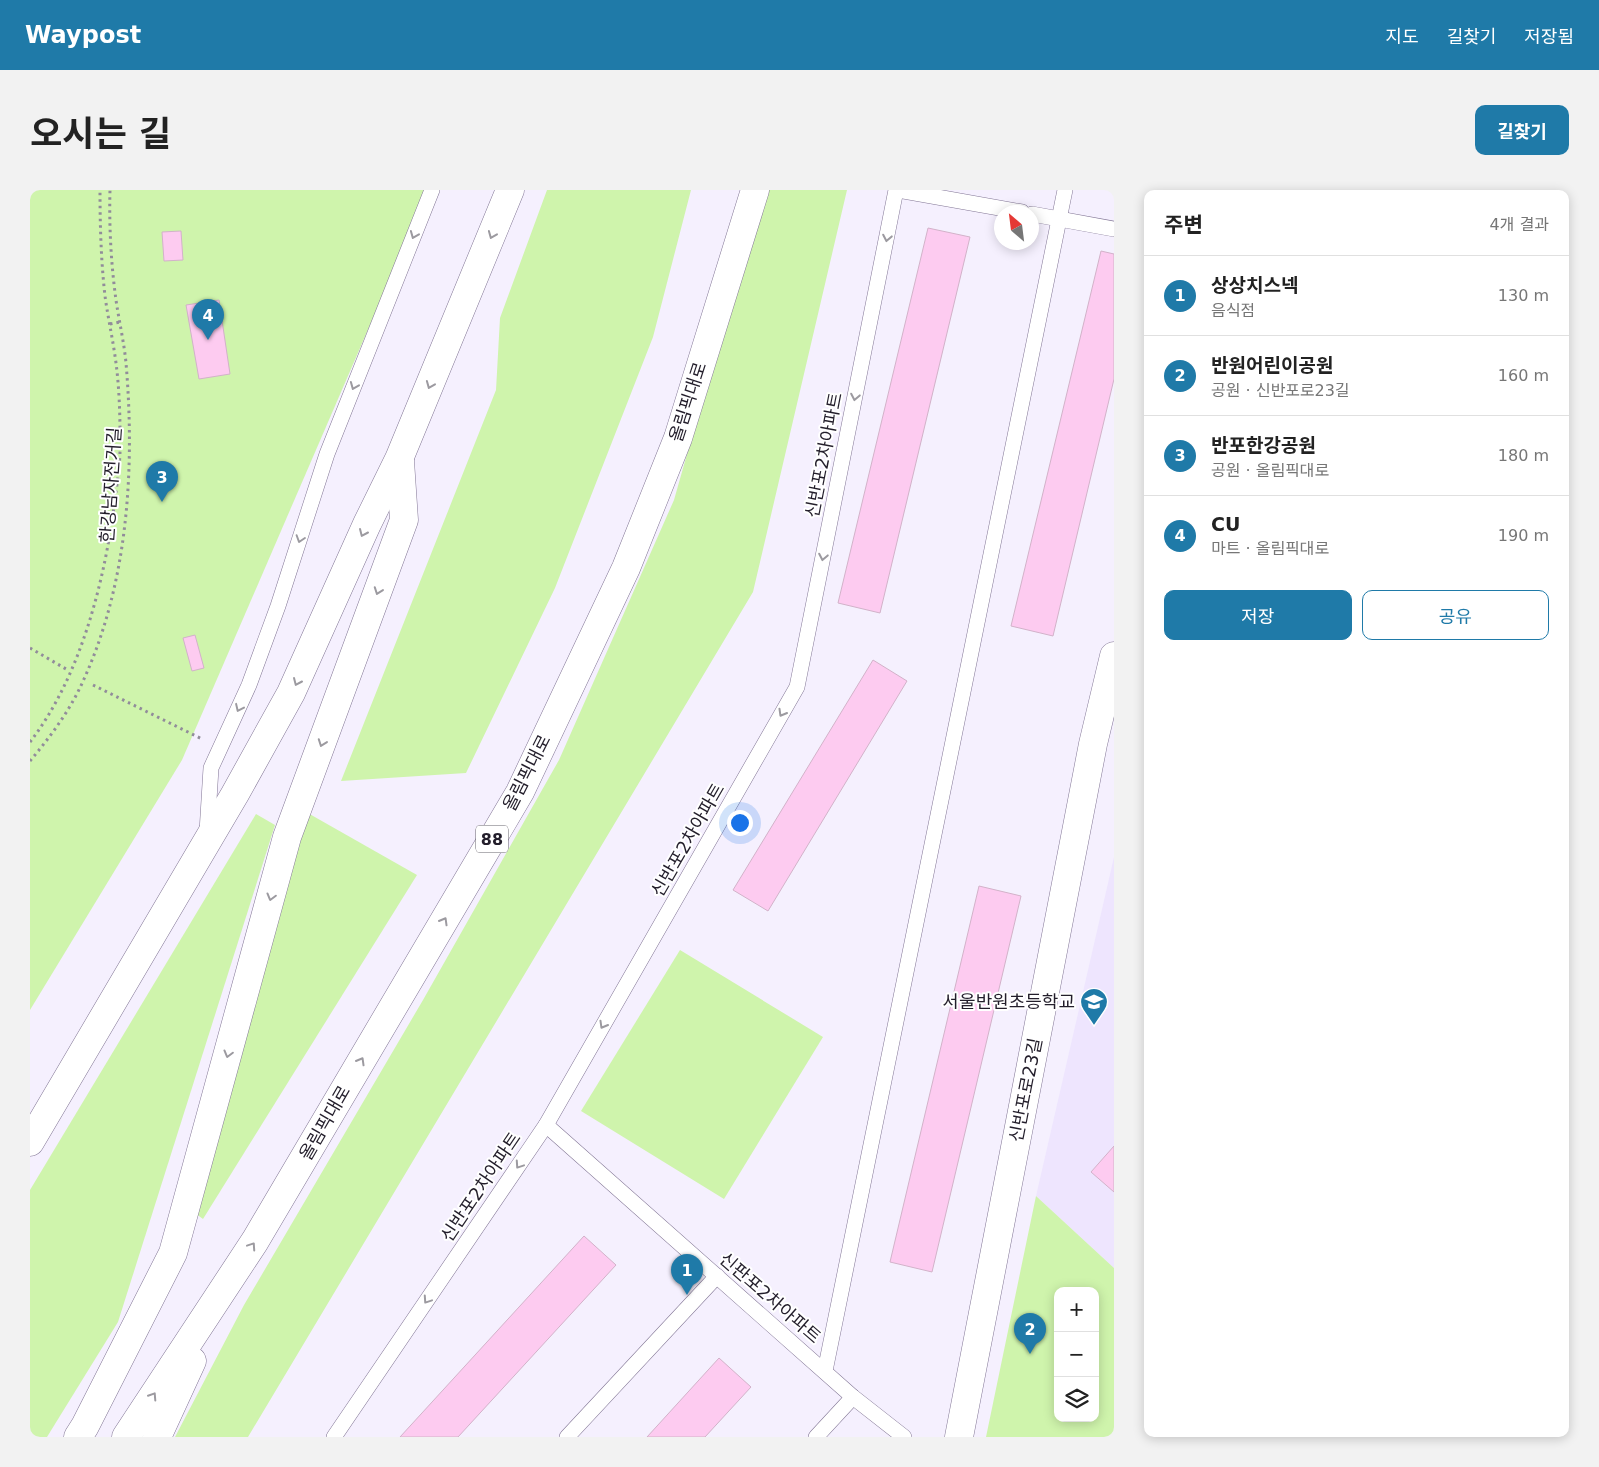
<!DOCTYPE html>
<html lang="ko">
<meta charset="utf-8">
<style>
body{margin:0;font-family:"DejaVu Sans","Noto Sans KR",sans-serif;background:#f2f2f2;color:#222}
.controls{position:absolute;right:15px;bottom:15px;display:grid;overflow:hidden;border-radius:10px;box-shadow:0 2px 12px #0003}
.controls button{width:45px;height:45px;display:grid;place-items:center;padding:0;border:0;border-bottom:1px solid #e0e0e0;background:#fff;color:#222;font:25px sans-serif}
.compass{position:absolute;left:964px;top:15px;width:45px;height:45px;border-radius:50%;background:#fff;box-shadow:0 2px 12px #0003;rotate:332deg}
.you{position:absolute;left:709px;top:632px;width:18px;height:18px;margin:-12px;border:4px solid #fff;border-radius:50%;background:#1a73e8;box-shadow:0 0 0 8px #1a73e833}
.badge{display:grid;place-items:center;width:32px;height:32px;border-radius:50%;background:#1f7aa8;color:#fff;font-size:16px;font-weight:700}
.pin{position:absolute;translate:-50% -41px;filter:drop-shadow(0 1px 2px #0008)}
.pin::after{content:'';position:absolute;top:26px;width:18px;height:15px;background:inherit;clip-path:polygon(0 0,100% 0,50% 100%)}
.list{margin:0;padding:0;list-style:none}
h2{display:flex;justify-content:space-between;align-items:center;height:65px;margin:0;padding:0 20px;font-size:21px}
h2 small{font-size:16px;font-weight:400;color:#767676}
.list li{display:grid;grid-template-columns:32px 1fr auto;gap:15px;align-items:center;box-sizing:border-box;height:80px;padding:0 20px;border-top:1px solid #e0e0e0}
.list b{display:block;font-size:19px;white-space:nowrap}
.list p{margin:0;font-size:16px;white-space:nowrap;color:#767676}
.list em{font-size:16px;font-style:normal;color:#767676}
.actions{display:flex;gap:10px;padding:15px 20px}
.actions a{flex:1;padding:11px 0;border:1px solid #1f7aa8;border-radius:10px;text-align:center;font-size:18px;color:#1f7aa8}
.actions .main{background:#1f7aa8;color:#fff}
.icon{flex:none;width:28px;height:28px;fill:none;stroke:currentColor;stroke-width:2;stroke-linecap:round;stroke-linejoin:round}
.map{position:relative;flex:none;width:1084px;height:1247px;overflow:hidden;border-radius:10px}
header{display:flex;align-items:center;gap:30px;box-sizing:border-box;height:70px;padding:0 25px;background:#1f7aa8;color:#fff}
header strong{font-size:24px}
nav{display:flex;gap:28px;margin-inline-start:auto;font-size:18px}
.intro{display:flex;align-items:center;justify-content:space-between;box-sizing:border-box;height:120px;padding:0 30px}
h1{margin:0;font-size:35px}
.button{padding:12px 22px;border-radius:10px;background:#1f7aa8;color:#fff;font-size:18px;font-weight:700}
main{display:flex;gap:30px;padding:0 30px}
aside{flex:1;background:#fff;border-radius:10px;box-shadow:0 2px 12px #0003}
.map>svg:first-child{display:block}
.built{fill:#eee5fe}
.green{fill:#cff4ac;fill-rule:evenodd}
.building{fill:#fdcbf0;stroke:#d2b2c9}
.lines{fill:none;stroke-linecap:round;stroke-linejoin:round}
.lane-casing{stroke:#827695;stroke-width:16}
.secondary-casing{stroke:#827695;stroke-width:29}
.highway-casing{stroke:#827695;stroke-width:29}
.path{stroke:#918c9a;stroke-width:3;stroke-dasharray:2.5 4;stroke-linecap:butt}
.lane{stroke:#fff;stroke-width:15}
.secondary{stroke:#fff;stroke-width:28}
.highway{stroke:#fff;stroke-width:28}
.oneway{stroke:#9c9aa0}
.labels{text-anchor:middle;stroke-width:4;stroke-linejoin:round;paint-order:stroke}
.shield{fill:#fff;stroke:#65626b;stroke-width:1}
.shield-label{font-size:16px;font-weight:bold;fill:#231e2b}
.street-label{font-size:18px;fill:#231e2b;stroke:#fff}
.poi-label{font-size:18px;fill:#231e2b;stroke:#fff;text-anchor:end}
</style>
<header>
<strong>Waypost</strong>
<nav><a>지도</a><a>길찾기</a><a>저장됨</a></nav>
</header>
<div class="intro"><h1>오시는 길</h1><a class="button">길찾기</a></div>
<main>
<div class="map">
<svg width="1084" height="1247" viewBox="0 0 1084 1247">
<rect width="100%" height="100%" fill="#f5f0fe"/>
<polygon class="built" points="1084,667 1084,1078 1006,1006"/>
<g class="green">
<polygon points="0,0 397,0 375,54 152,570 0,820"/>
<polygon points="517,0 661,0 623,147 525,398 436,583 311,591 466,200 470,128"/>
<polygon points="732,0 817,0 723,402 218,1247 145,1247 214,1115 393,810 529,570 644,310"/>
<polygon points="276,622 387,685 173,1029 162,1021"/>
<polygon points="226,624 245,635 88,1132 17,1247 0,1247 0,1000"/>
<polygon points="650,760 793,847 694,1009 551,921"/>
<path d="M1006 1006 1084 1078V1247H956ZM1028 1101H1065V1228H1028Z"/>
</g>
<g class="building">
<polygon points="898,38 940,47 850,423 808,413"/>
<polygon points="151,41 153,70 134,71 132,42"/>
<polygon points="1071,61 1084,64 1084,189 1023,446 981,436"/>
<polygon points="189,110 200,184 169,189 156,115"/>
<polygon points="165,445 174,478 162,481 153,448"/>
<polygon points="843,470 877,491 738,721 703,700"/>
<polygon points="949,696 991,706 902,1082 860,1072"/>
<polygon points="1084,956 1084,1002 1061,982"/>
<polygon points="554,1046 586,1075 428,1247 370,1247"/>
<polygon points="689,1168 721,1197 675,1247 617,1247"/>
</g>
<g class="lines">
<defs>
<g id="lane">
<polyline points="868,0 992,22"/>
<polyline points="1002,24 1084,39"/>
<polyline points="177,642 181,578 219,495 248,416 297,264 402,0"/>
<polyline points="516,935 823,1207 874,1247"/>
<polyline points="795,1181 1035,0"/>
<polyline points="304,1247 516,935 767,497 866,0"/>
<polyline points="537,1247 687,1086"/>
<polyline points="786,1247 823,1207"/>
</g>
<polyline id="secondary" points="929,1247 1063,554 1084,466"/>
<g id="highway">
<polyline points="0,952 205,604 261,503 337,334 369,269 480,0"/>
<polyline points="48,1247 55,1236 143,1063 257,647 374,330 370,271"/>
<polyline points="96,1247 225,1051 490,602 596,378 648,248 725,0"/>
<polyline points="127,1247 162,1171"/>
</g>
</defs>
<use href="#lane" class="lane-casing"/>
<use href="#secondary" class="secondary-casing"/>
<use href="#highway" class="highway-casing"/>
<g class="path">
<polyline points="80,134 90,132"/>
<polyline points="0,458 36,479"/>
<polyline points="63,495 172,549"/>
<path d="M0 552C51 486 75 390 85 309 88 288 91 266 90 245 90 221 89 196 86 173 83 150 78 128 75 106 71 71 70 35 70 0"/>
<path d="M0 571C21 546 41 519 54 489 98 392 105 279 96 173 94 152 89 131 86 110 81 74 79 36 80 0"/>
</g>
<use href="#lane" class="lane"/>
<use href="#secondary" class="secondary"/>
<use href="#highway" class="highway"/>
</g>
<defs><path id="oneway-chevron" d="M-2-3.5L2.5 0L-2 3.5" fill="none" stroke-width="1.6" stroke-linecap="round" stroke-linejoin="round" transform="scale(1.25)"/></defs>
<g class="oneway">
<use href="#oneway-chevron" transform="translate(384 45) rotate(112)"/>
<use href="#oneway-chevron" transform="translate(462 45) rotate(112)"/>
<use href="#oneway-chevron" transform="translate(857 48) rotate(101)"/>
<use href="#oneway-chevron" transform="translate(400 195) rotate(112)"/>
<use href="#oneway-chevron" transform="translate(324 196) rotate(112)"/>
<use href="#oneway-chevron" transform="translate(825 207) rotate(101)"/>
<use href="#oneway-chevron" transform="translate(333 343) rotate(114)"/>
<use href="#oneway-chevron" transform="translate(270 349) rotate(108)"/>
<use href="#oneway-chevron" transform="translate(793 367) rotate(101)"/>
<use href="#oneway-chevron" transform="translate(348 401) rotate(110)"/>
<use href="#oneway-chevron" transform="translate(267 492) rotate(114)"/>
<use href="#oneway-chevron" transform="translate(209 518) rotate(115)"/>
<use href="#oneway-chevron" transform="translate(752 523) rotate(120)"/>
<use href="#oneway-chevron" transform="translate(292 553) rotate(110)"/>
<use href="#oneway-chevron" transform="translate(241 707) rotate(105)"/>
<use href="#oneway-chevron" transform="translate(414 731) rotate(-60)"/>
<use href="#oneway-chevron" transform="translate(573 835) rotate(120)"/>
<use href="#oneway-chevron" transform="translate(198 864) rotate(105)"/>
<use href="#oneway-chevron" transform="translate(331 871) rotate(-60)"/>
<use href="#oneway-chevron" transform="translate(489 975) rotate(124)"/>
<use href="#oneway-chevron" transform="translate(222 1056) rotate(-56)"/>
<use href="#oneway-chevron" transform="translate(397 1110) rotate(124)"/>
<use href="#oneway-chevron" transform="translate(123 1206) rotate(-57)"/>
</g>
<defs>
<symbol id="school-pin" viewBox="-11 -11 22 30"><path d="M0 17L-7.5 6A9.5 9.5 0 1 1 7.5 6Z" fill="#1f7aa8" stroke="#fff"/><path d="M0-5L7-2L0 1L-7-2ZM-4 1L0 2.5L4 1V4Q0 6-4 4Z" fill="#fff"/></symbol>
</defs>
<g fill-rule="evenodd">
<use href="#school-pin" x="1048" y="796" width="32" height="43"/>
</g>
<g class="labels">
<rect class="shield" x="446" y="635.5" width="32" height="27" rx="4"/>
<g class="shield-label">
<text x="462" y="655">88</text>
</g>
<g class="street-label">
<text transform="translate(658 212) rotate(-72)" y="6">올림픽대로</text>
<text transform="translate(794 265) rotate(-79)" y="6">신반포2차아파트</text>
<text transform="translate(81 295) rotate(-86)" y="6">한강남자전거길</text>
<text transform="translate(497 583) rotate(-63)" y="6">올림픽대로</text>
<text transform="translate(658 650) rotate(-60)" y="6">신반포2차아파트</text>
<text transform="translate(996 900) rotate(-79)" y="6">신반포로23길</text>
<text transform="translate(295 933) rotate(-60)" y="6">올림픽대로</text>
<text transform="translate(451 997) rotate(-56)" y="6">신반포2차아파트</text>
<text transform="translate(740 1108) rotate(41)" y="6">신판포2차아파트</text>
</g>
<g class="poi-label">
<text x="1045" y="818">서울반원초등학교</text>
</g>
</g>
</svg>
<div class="controls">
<button>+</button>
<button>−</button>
<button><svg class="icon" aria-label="layers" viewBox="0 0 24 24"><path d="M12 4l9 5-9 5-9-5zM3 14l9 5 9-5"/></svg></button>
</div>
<svg class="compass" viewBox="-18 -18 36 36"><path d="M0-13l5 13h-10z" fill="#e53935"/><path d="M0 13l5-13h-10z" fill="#767676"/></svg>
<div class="you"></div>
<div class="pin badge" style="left:657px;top:1105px">1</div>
<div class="pin badge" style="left:1000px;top:1164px">2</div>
<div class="pin badge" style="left:132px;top:312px">3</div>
<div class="pin badge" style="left:178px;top:150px">4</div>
</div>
<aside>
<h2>주변<small>4개 결과</small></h2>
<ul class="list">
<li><span class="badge">1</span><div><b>상상치스넥</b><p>음식점</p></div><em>130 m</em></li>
<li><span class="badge">2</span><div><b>반원어린이공원</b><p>공원 · 신반포로23길</p></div><em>160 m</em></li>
<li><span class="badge">3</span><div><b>반포한강공원</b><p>공원 · 올림픽대로</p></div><em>180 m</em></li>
<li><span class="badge">4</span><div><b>CU</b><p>마트 · 올림픽대로</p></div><em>190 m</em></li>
</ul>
<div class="actions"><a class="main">저장</a><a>공유</a></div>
</aside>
</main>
